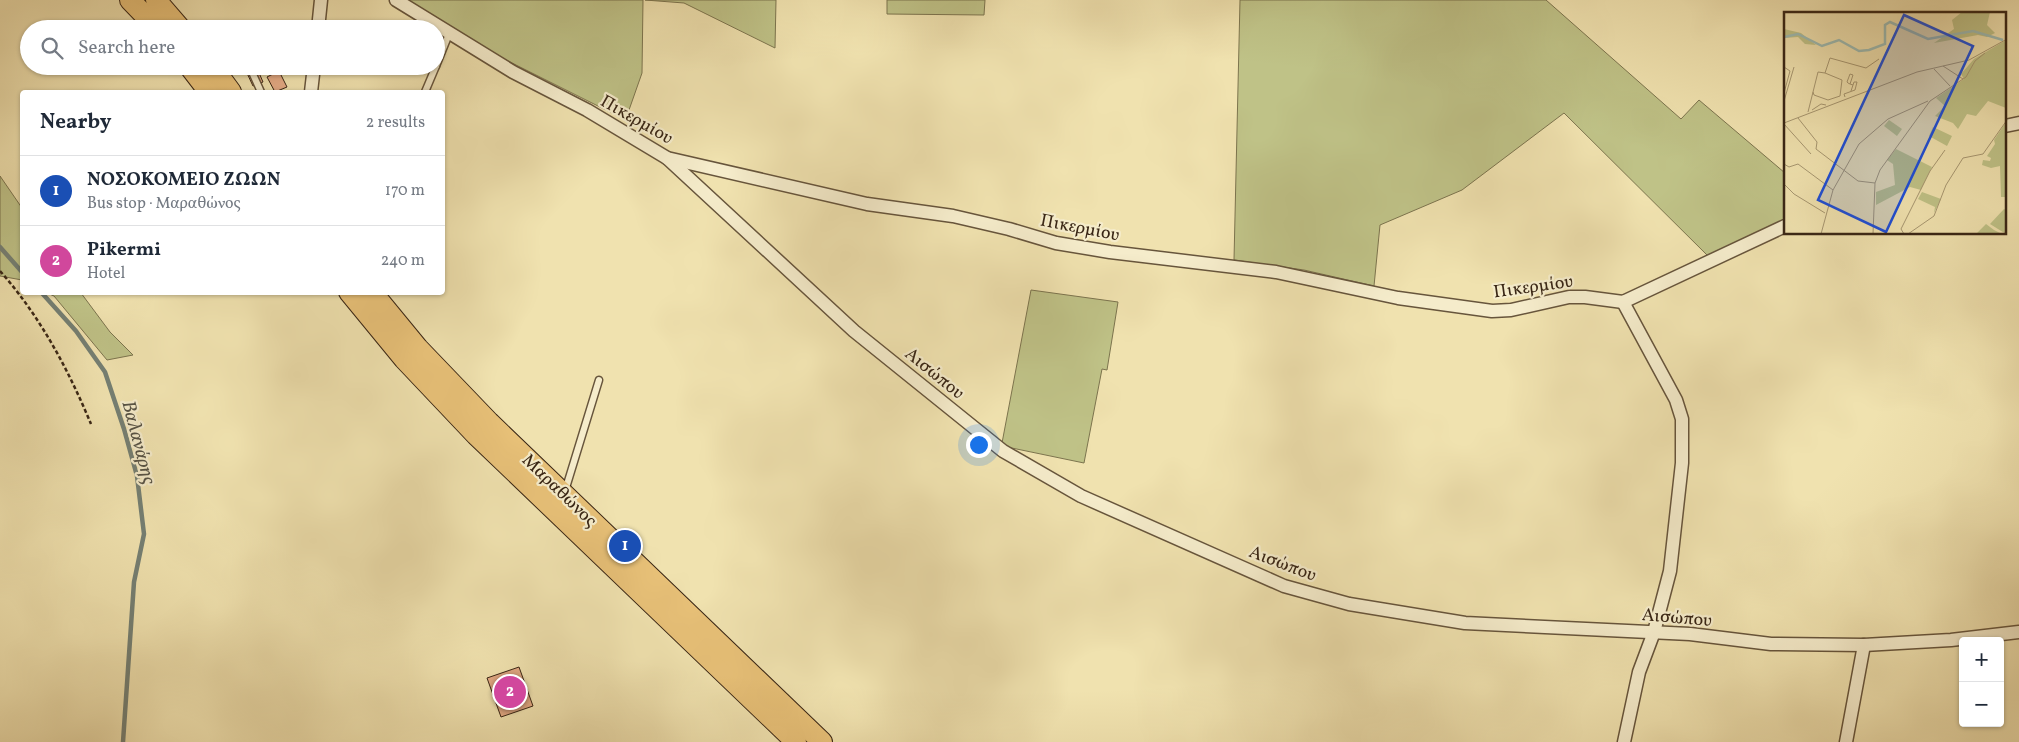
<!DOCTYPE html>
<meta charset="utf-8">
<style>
body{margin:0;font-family:Vollkorn,serif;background:#f6f6f7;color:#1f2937}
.controls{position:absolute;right:15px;bottom:15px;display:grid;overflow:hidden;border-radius:5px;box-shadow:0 1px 4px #0004}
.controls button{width:45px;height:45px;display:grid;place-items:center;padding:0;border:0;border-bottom:1px solid #e0e1e3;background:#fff;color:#1f2937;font:25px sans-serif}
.you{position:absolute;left:978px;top:444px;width:18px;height:18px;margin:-12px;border:4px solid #fff;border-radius:50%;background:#1a73e8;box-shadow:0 0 0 8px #1a73e833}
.badge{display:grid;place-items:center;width:32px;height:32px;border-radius:50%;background:#0f766e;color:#fff;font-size:16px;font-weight:700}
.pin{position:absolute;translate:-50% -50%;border:2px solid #fff;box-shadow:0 1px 5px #0006}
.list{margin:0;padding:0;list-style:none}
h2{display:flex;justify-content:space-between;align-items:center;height:65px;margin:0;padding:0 20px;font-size:21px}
h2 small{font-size:16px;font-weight:400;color:#747a83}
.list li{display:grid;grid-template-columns:32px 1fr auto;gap:15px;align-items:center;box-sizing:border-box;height:70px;padding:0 20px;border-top:1px solid #e0e1e3}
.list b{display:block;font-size:19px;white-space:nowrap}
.list p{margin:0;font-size:16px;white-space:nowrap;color:#747a83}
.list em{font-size:16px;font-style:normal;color:#747a83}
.icon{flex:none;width:28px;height:28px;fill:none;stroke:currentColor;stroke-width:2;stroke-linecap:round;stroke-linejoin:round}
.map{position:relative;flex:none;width:2019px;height:742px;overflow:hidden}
.search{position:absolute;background:#fff;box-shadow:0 1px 4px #0004;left:20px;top:20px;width:425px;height:55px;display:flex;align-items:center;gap:12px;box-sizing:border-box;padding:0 18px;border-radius:28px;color:#747a83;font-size:19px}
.panel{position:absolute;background:#fff;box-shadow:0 1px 4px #0004;left:20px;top:90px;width:425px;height:205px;border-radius:5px}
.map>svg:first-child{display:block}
.green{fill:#bfc287;stroke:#7c744e}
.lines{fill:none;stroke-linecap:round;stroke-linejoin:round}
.stream{stroke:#758074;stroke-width:4.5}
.building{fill:#e3aa85;stroke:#392615}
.lane-casing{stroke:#67553c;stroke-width:9}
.street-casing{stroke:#67553c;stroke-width:15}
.primary-casing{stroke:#392615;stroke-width:22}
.path{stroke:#392615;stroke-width:2.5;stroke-dasharray:4 2.5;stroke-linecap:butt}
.lane{stroke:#f5eccb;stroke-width:6}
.street{stroke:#f5eccb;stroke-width:12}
.primary{stroke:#e8c178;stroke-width:20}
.labels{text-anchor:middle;stroke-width:4.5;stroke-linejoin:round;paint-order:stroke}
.street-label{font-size:18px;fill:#392615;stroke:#f5eccb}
.water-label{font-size:19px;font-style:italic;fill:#575345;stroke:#f5eccb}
.inset-river{fill:none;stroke:#9dbcb4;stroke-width:2.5}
.inset-road{fill:none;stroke:#a79771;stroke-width:1}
.view{fill:#1d4ed8;fill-opacity:0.15;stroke:#1d4ed8;stroke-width:2.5}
.inset-edge{fill:none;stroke:#392615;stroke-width:2.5}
</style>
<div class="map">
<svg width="2019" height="742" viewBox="0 0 2019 742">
<rect width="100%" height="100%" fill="#f0e2af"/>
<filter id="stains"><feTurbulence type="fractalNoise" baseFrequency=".004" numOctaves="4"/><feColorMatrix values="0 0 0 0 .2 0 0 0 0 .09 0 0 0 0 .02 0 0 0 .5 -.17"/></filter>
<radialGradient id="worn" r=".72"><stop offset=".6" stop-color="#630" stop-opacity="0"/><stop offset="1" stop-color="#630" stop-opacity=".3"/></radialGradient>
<g class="green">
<polygon points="408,0 643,0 642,73 629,110 614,114 494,54"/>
<polygon points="645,0 776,0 775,48 684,3"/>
<polygon points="887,0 985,0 984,15 887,14"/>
<polygon points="1240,0 1546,0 1681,119 1699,100 1785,173 1785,220 1708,256 1564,113 1462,190 1380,225 1374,286 1304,270 1234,260"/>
<polygon points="0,176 22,208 22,280 0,276"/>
<polygon points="1031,290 1118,302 1107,370 1102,369 1084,463 1007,447 1002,443"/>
<polygon points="47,293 81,293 110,332 133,355 107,360 54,296"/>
</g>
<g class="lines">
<g class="stream">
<polyline points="0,247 22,272"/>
<polyline points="41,292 76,331 105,372 124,429 137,476 144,534 134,582 123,742"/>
</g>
</g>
<g class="building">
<polygon points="256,66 263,82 253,86 246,71"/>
<polygon points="279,71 287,87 275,92 267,77"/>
<polygon points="519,667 533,706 501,717 487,678"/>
</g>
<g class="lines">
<defs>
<g id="lane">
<polyline points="247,66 252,72 261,92"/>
<polyline points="436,66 449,34"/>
<polyline points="425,92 436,66"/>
<polyline points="565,491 599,380"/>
</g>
<g id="street">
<polyline points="396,0 513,72 587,110 667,158 867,204 953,216 1009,229 1056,243 1110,252 1276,272 1398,298 1492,311 1511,310 1569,297 1585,297 1623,302 1785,226"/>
<polyline points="318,29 321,0"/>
<polyline points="311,92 314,66"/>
<polyline points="2005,126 2019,123"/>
<polyline points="667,158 854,331 1003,451 1081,496 1284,586 1349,604 1465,623 1690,634 1771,644 1864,645 1951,640 2019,632"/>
<polyline points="1623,302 1676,400 1682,419 1682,463 1670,571 1654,632 1639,672 1624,742"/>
<polyline points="1846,742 1864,645"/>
</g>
<g id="primary">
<polyline points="130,0 158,29"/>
<polyline points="156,0 181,29"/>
<polyline points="189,66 209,92"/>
<polyline points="212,66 231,92"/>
<polyline points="349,292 404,359 476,435 796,742"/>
<polyline points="372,292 418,348 489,422 822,742"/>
</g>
</defs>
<use href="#lane" class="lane-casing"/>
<use href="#street" class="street-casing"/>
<use href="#primary" class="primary-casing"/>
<path class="path" d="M0 271C40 316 68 369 91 424"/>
<use href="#lane" class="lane"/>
<use href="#street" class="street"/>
<use href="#primary" class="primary"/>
</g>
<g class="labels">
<g class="street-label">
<text transform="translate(637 119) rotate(30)" y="6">Πικερμίου</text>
<text transform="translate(1080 227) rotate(11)" y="6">Πικερμίου</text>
<text transform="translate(1533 286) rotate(-8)" y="6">Πικερμίου</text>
<text transform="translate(935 373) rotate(39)" y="6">Αισώπου</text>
<text transform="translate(560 490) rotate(44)" y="6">Μαραθώνος</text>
<text transform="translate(1283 563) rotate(21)" y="6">Αισώπου</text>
<text transform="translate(1677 617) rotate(5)" y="6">Αισώπου</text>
</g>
<g class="water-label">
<text transform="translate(140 442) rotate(75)" y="7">Βαλανάρης</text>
</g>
</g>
<g transform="translate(1784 12)">
<rect width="222" height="222" fill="#f0e2af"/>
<path d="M178 0H206L203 13 211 21 203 25 194 23 150 31 170 17 168 8ZM0 17 17 21 32 33 21 32 14 25 0 26ZM222 28V96L204 89 192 104 183 102 174 117 169 111 151 104 161 94 152 86 180 67 177 62 190 47ZM105 108 118 117 113 124 100 114ZM222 110V185H217L216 154 207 156 198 153 199 148 206 149 207 146 203 144 211 132 210 128ZM149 115 168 124 163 134 145 124ZM112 137 148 155 137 178 126 175 92 193V180L111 173 109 152 103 148ZM138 180 157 187 150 201 151 195 134 187ZM220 197 222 198V222L206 212ZM202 212 210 218 218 222H192Z" fill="#bfc287"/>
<path class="inset-river" d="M0 25 14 22 38 34 55 28 75 39 85 38 101 32V13L106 10 144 27 189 19 219 28"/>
<path class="inset-road" d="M159 54 179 67M0 55 6 59 0 81M150 57 166 74M66 72 69 63 66 62 63 70 64 71 66 72 69 73M29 80 30 83 44 88 56 84 58 68 41 61M61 85 60 82 71 78 73 70H70L67 79M0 89 10 55M28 98 37 92 42 93M24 100 34 60 41 61 46 46 82 56 95 47M14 106 33 130 32 137M0 111 133 60 185 48 223 27M0 112 27 142M32 137 74 169 91 171M0 152 5 155 14 152 49 178M0 172 10 182 41 201M37 222 49 178 75 132 104 107 144 89M89 222 91 171 96 158 146 89 182 65 191 49 201 41M120 222 117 217 146 159 161 138M124 222 150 204 162 173 179 146 199 142 223 108"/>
<path class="view" d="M120 3 189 34 102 220 34 188Z"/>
<rect width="222" height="222" class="inset-edge"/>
</g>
<rect width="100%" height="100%" filter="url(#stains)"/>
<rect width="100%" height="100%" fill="url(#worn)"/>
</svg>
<div class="controls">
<button>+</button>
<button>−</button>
</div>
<div class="you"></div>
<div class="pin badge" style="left:625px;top:546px;background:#1a4fb4">1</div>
<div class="pin badge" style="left:510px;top:692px;background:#d1479c">2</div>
<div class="search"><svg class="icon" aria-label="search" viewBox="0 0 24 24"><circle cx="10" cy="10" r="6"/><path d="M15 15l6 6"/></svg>Search here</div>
<section class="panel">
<h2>Nearby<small>2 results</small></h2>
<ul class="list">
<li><span class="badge" style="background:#1a4fb4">1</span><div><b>ΝΟΣΟΚΟΜΕΙΟ ΖΩΩΝ</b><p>Bus stop · Μαραθώνος</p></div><em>170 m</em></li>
<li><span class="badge" style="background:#d1479c">2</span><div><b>Pikermi</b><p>Hotel</p></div><em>240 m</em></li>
</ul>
</section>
</div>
